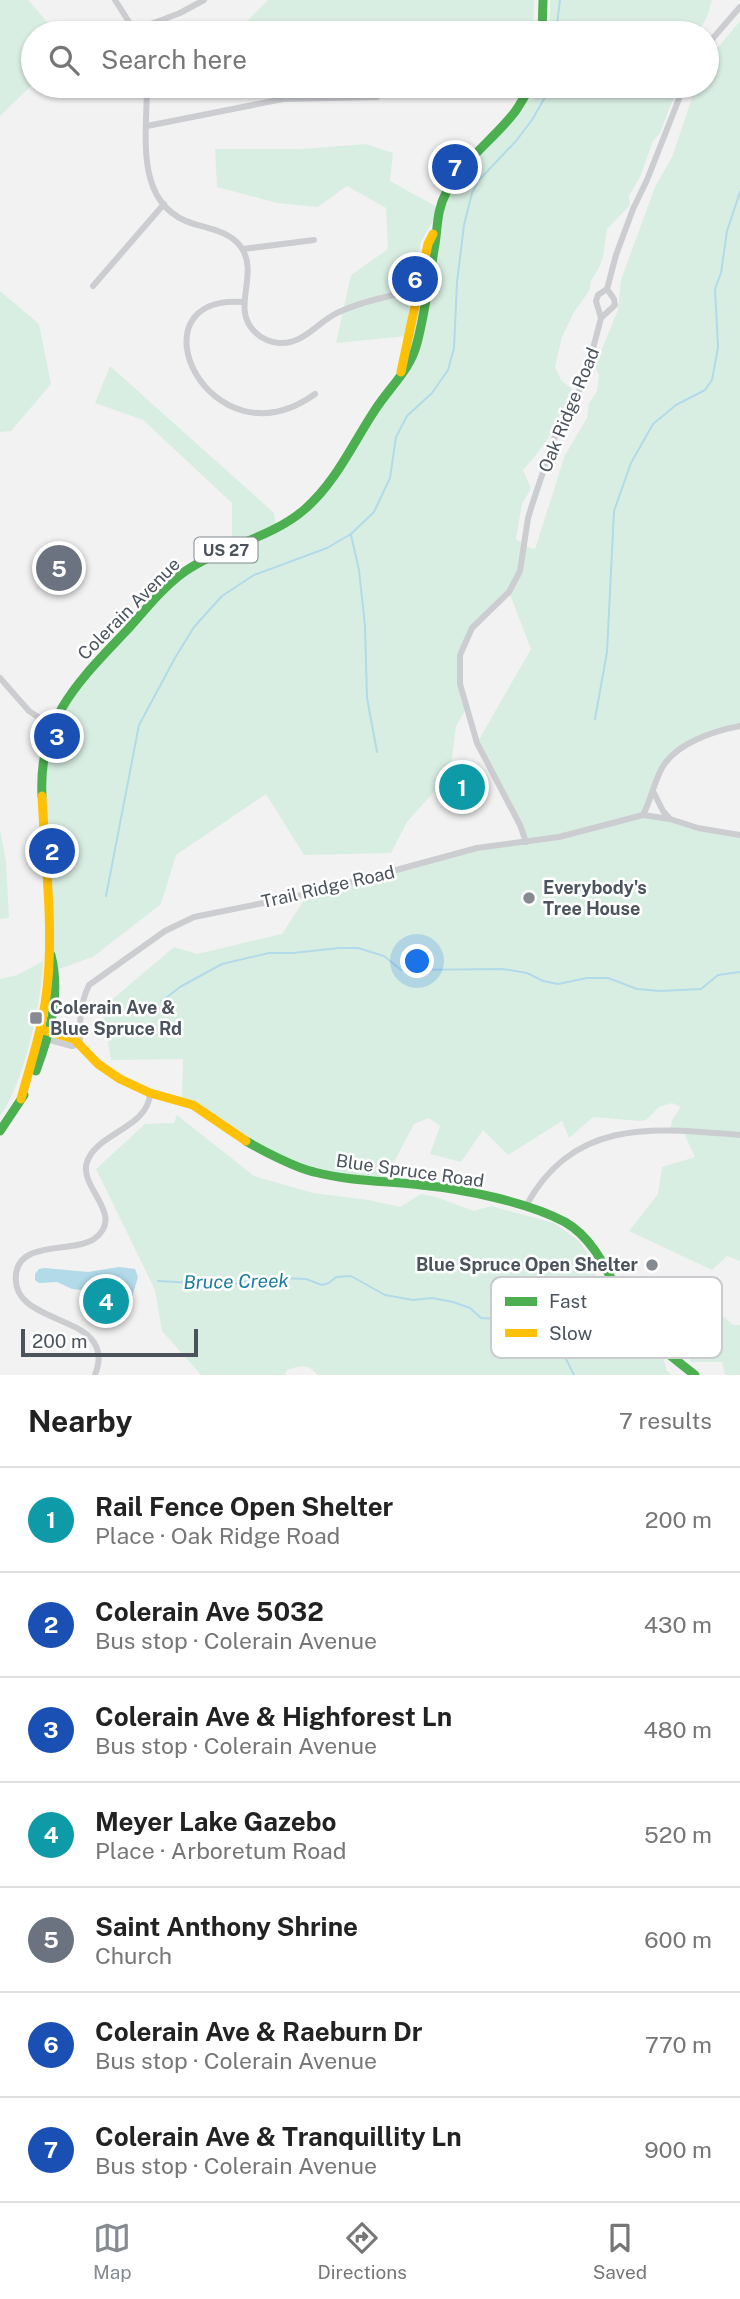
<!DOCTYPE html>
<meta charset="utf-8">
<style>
body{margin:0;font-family:"Public Sans",sans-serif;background:#f2f2f2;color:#222}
.scale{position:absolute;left:21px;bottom:18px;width:177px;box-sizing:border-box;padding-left:7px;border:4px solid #4b535d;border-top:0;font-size:19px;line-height:24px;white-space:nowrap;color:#4b535d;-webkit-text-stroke:5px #fff;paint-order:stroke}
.you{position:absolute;left:418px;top:962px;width:24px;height:24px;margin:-18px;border:5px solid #fff;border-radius:50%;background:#1a73e8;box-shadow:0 0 0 10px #1a73e833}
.badge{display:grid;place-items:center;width:46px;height:46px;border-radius:50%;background:#858b91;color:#fff;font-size:23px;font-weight:700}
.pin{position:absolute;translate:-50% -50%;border:4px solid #fff;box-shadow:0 2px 7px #0006}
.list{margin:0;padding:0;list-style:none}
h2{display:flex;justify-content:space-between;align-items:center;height:91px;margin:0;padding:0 28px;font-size:30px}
h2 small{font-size:23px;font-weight:400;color:#767676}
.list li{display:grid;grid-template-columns:46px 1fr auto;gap:21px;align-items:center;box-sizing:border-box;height:105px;padding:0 28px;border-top:2px solid #e0e0e0}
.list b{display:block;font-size:26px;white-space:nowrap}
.list p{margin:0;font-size:23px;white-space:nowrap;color:#767676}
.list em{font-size:23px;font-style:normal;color:#767676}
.icon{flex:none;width:38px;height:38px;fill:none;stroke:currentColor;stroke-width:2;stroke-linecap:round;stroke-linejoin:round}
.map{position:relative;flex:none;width:740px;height:1375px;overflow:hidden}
.search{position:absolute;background:#fff;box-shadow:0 2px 5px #0004;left:21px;right:21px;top:21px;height:77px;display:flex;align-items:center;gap:18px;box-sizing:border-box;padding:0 24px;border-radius:38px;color:#767676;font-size:26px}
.sheet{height:826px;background:#fff}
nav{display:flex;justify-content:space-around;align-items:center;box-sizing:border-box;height:98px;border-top:2px solid #e0e0e0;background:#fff;font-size:19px;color:#767676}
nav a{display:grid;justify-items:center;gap:4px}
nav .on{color:#858b91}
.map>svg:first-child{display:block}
.green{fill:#d9eee3}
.water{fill:#b2dae8}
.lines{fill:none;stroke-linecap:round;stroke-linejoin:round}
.stream{stroke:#b2dae8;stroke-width:2}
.street{stroke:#cccdd0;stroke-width:6}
.fast{stroke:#4caf50;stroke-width:9}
.slow{stroke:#ffc107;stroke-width:9}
.poi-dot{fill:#858b91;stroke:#fff;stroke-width:2.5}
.labels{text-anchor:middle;stroke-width:5;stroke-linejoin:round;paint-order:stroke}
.shield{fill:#fff;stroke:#81878e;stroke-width:2}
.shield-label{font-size:16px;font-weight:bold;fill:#4b535d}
.street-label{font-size:18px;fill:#4b535d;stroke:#fff}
.poi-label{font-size:18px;font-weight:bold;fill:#4b535d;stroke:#fff;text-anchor:start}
.water-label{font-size:19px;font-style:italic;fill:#1b7c9f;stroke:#fff}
.key{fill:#fff;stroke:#c9cbce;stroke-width:2}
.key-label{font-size:19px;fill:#4b535d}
</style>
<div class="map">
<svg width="740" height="1375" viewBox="0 0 740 1375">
<rect width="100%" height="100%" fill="#f2f2f2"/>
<g class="green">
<polygon points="0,0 28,0 57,33 33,33 33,84 0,116"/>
<polygon points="268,0 534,0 533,33 482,33 472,27 448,33 235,33"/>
<polygon points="550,0 712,0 707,17 697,33 550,33"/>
<path d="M740 21V726L697 740 669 759 643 814 740 837V1261L727 1256 712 1270 629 1231 658 1194 662 1167 695 1157 683 1131 670 1130 672 1120 681 1107 672 1103 659 1107 646 1120 640 1121 593 1117 569 1138 562 1121 508 1155 483 1130 461 1162 430 1154 440 1126 429 1118 414 1124 384 1181 296 1166 182 1101 183 1059 111 1060 102 1008 174 947 197 954 282 934 308 894 436 859 526 842 477 743 531 649 509 592 477 622 460 655 466 709 456 726 450 774 407 822 391 853 304 855 266 794 176 855 161 904 93 957 56 970 50 951 43 760 71 692 184 572 232 547V503L143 420 95 403 110 366 274 513 276 528 304 510 400 377 438 212 421 242 409 287 408 336 336 343 351 275 388 249 386 208 347 186 318 207 277 203 217 187 215 149H301L366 144 393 153 390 181 439 208 445 194 522 102 533 100 540 86H678L660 133 653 141 640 177 629 196 630 205 607 229 603 257 599 268 591 281 589 291 574 312 562 337 555 367 561 380 572 389C559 422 547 444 523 470L531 488 522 504 516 539 530 548 535 549 565 455 587 418 589 403 597 391 599 375 595 366 618 310 621 280 655 187 672 157 696 86H707V63L709 58Z"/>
<polygon points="0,291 39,324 51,384 11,431 0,432"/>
<polygon points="0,829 6,862 9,918 0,919"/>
<path d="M43 961C42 1001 24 1084 0 1116V979L17 975Z"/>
<path d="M177 1115 254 1176 313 1193 369 1200 400 1207 421 1194 436 1197 474 1211 491 1206 554 1223 579 1241 597 1267 595 1283 612 1316 613 1336 629 1324 663 1357 667 1371 672 1375H317C310 1363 298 1366 287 1370L285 1375H201L162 1331 155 1290 96 1169 145 1124 174 1123Z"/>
<polygon points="700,1297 733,1325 740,1325 740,1375 725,1375 722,1362 690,1362 692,1332 682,1318 689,1304"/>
</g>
<polygon class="water" points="119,1267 135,1269 138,1277 132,1297 126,1298 101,1292 72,1289 57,1282 39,1283 35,1280 35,1274 39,1269 45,1268 88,1272"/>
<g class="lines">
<g class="stream">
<polyline points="556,33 560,0"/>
<polyline points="351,535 359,570 365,626 367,698 377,752"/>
<polyline points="595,719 607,652 614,511 631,463 653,424 676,405 705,390 712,380 718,347 715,289 721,273 727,231 740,192"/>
<polyline points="106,896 139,725 175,658 194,627 222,596 254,575 327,548 351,534 374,512 390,478 396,437 407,416 432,393 448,370 454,348 457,282 464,225 472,193 479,180 516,141 532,120 548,92 549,86"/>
<polyline points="161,1002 180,987 222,964 269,953 293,953 339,948 358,948 384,956 401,970 503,969 527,973 543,981 558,984 587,978 608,978 637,989 660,991 701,989 718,975 740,972"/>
<polyline points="158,1281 231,1285 255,1279 280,1278 306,1279 322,1285 329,1283 336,1277 351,1276 385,1295 413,1300 432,1298 453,1302 470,1308 481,1318 499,1319 521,1330 545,1338 564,1355 574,1375"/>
</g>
<g class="street">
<polyline points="115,0 136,33"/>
<polyline points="135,30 180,13 204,0"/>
<polyline points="707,45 740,7"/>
<path d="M147 86C147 134 133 206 194 224 211 229 230 232 241 247 260 274 230 309 255 332 261 338 270 342 279 343 304 345 318 321 339 312 361 302 397 293 421 291"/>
<polyline points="147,126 283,99 377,97"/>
<polyline points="243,249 314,240"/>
<polyline points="93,286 164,204"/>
<polyline points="607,289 614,299 615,305 601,318 596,301 598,295 607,289 616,255 633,209 647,180 684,86"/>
<path d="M243 302C127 294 209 470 315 394"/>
<polyline points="0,678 29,711 53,727"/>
<polyline points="654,793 663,811 670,819"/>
<path d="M643 815C651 800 654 782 662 768 676 743 714 731 740 726"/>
<polyline points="526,842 520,825 477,743 460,684 460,655 472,628 509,592 520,571 528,518 532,505 554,439 585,379 601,318"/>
<path d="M46 1039 72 1046 80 1044C79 1024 80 1003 89 985L165 931 194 917 308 894 477 848 559 837 643 815 670 819 698 828 740 835"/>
<path d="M526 1206C574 1117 655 1128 740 1135"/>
<path d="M95 1375C120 1311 9 1329 16 1274 20 1240 73 1253 94 1239 127 1215 78 1188 87 1162 96 1133 149 1128 150 1093"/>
</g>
<g class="fast">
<polyline points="542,33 543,0"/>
<path d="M42 796C38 718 79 681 128 629 145 610 163 587 184 572 221 546 271 539 305 509 336 482 353 443 375 410 389 388 411 369 417 343 425 313 429 281 434 250 438 230 436 211 446 193 462 161 492 141 514 113 520 105 525 95 531 86"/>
<path d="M36 1071C50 1033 61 995 51 955"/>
<polyline points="0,1131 24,1095"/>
<path d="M246 1141C263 1151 296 1168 314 1172 349 1181 385 1181 421 1185 463 1189 528 1202 565 1222 600 1242 611 1285 633 1317 649 1340 673 1358 695 1375"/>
</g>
<g class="slow">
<polyline points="401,372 428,244 433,234"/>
<polyline points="43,1030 74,1039 98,1064 120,1079 150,1093 193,1105 246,1141"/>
<path d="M21 1099C31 1063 43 1027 47 989 54 926 45 860 42 796"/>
</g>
</g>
<g class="poi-dot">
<circle cx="529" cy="898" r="7"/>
<rect x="29" y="1011" width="14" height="14" rx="3.5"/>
<circle cx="652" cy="1265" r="7"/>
</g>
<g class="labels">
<rect class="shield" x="194.5" y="537.5" width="63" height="25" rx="5"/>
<g class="shield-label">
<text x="226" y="556">US 27</text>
</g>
<g class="street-label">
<text transform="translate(569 410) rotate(-68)" y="6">Oak Ridge Road</text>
<text transform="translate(129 609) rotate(-45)" y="6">Colerain Avenue</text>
<text transform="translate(328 887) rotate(-13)" y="6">Trail Ridge Road</text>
<text transform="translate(410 1171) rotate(8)" y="6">Blue Spruce Road</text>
</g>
<g class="poi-label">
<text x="543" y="894">Everybody's<tspan x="543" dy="21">Tree House</tspan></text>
<text x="50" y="1014">Colerain Ave &amp;<tspan x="50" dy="21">Blue Spruce Rd</tspan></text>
<text x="638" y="1271" text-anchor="end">Blue Spruce Open Shelter</text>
</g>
<g class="water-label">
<text transform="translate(236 1281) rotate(-1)" y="7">Bruce Creek</text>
</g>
</g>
<rect x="491" y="1277" width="231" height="81" rx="10" class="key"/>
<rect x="505" y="1297" width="32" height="9" fill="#4caf50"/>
<rect x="505" y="1329" width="32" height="8" fill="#ffc107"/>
<g class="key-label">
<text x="549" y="1308">Fast</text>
<text x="549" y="1340">Slow</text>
</g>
</svg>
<div class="scale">200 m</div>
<div class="you"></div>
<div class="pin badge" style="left:462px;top:787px;background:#0f9aa8">1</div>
<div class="pin badge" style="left:52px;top:851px;background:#1a4fb4">2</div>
<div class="pin badge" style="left:57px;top:736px;background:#1a4fb4">3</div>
<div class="pin badge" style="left:106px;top:1301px;background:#0f9aa8">4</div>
<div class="pin badge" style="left:59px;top:568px;background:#6b7280">5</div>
<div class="pin badge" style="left:415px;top:279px;background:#1a4fb4">6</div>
<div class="pin badge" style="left:455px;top:167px;background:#1a4fb4">7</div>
<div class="search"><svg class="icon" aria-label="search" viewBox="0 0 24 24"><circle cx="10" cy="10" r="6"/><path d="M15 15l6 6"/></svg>Search here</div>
</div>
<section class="sheet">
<h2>Nearby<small>7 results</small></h2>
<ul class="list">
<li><span class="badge" style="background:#0f9aa8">1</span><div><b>Rail Fence Open Shelter</b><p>Place · Oak Ridge Road</p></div><em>200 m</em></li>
<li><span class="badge" style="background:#1a4fb4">2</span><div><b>Colerain Ave 5032</b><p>Bus stop · Colerain Avenue</p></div><em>430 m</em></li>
<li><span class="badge" style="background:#1a4fb4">3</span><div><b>Colerain Ave &amp; Highforest Ln</b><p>Bus stop · Colerain Avenue</p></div><em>480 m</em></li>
<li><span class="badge" style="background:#0f9aa8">4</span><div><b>Meyer Lake Gazebo</b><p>Place · Arboretum Road</p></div><em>520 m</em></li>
<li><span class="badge" style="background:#6b7280">5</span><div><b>Saint Anthony Shrine</b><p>Church</p></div><em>600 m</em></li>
<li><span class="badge" style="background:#1a4fb4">6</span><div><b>Colerain Ave &amp; Raeburn Dr</b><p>Bus stop · Colerain Avenue</p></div><em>770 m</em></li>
<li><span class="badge" style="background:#1a4fb4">7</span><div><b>Colerain Ave &amp; Tranquillity Ln</b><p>Bus stop · Colerain Avenue</p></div><em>900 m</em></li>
</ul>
</section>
<nav>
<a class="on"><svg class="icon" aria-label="map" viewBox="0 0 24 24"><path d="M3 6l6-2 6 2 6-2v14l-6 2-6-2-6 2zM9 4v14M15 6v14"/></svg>Map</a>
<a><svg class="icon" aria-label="directions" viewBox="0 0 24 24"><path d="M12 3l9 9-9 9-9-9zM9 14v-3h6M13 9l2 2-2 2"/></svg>Directions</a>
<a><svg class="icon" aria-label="saved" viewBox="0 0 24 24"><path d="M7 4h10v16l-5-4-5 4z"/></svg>Saved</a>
</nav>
